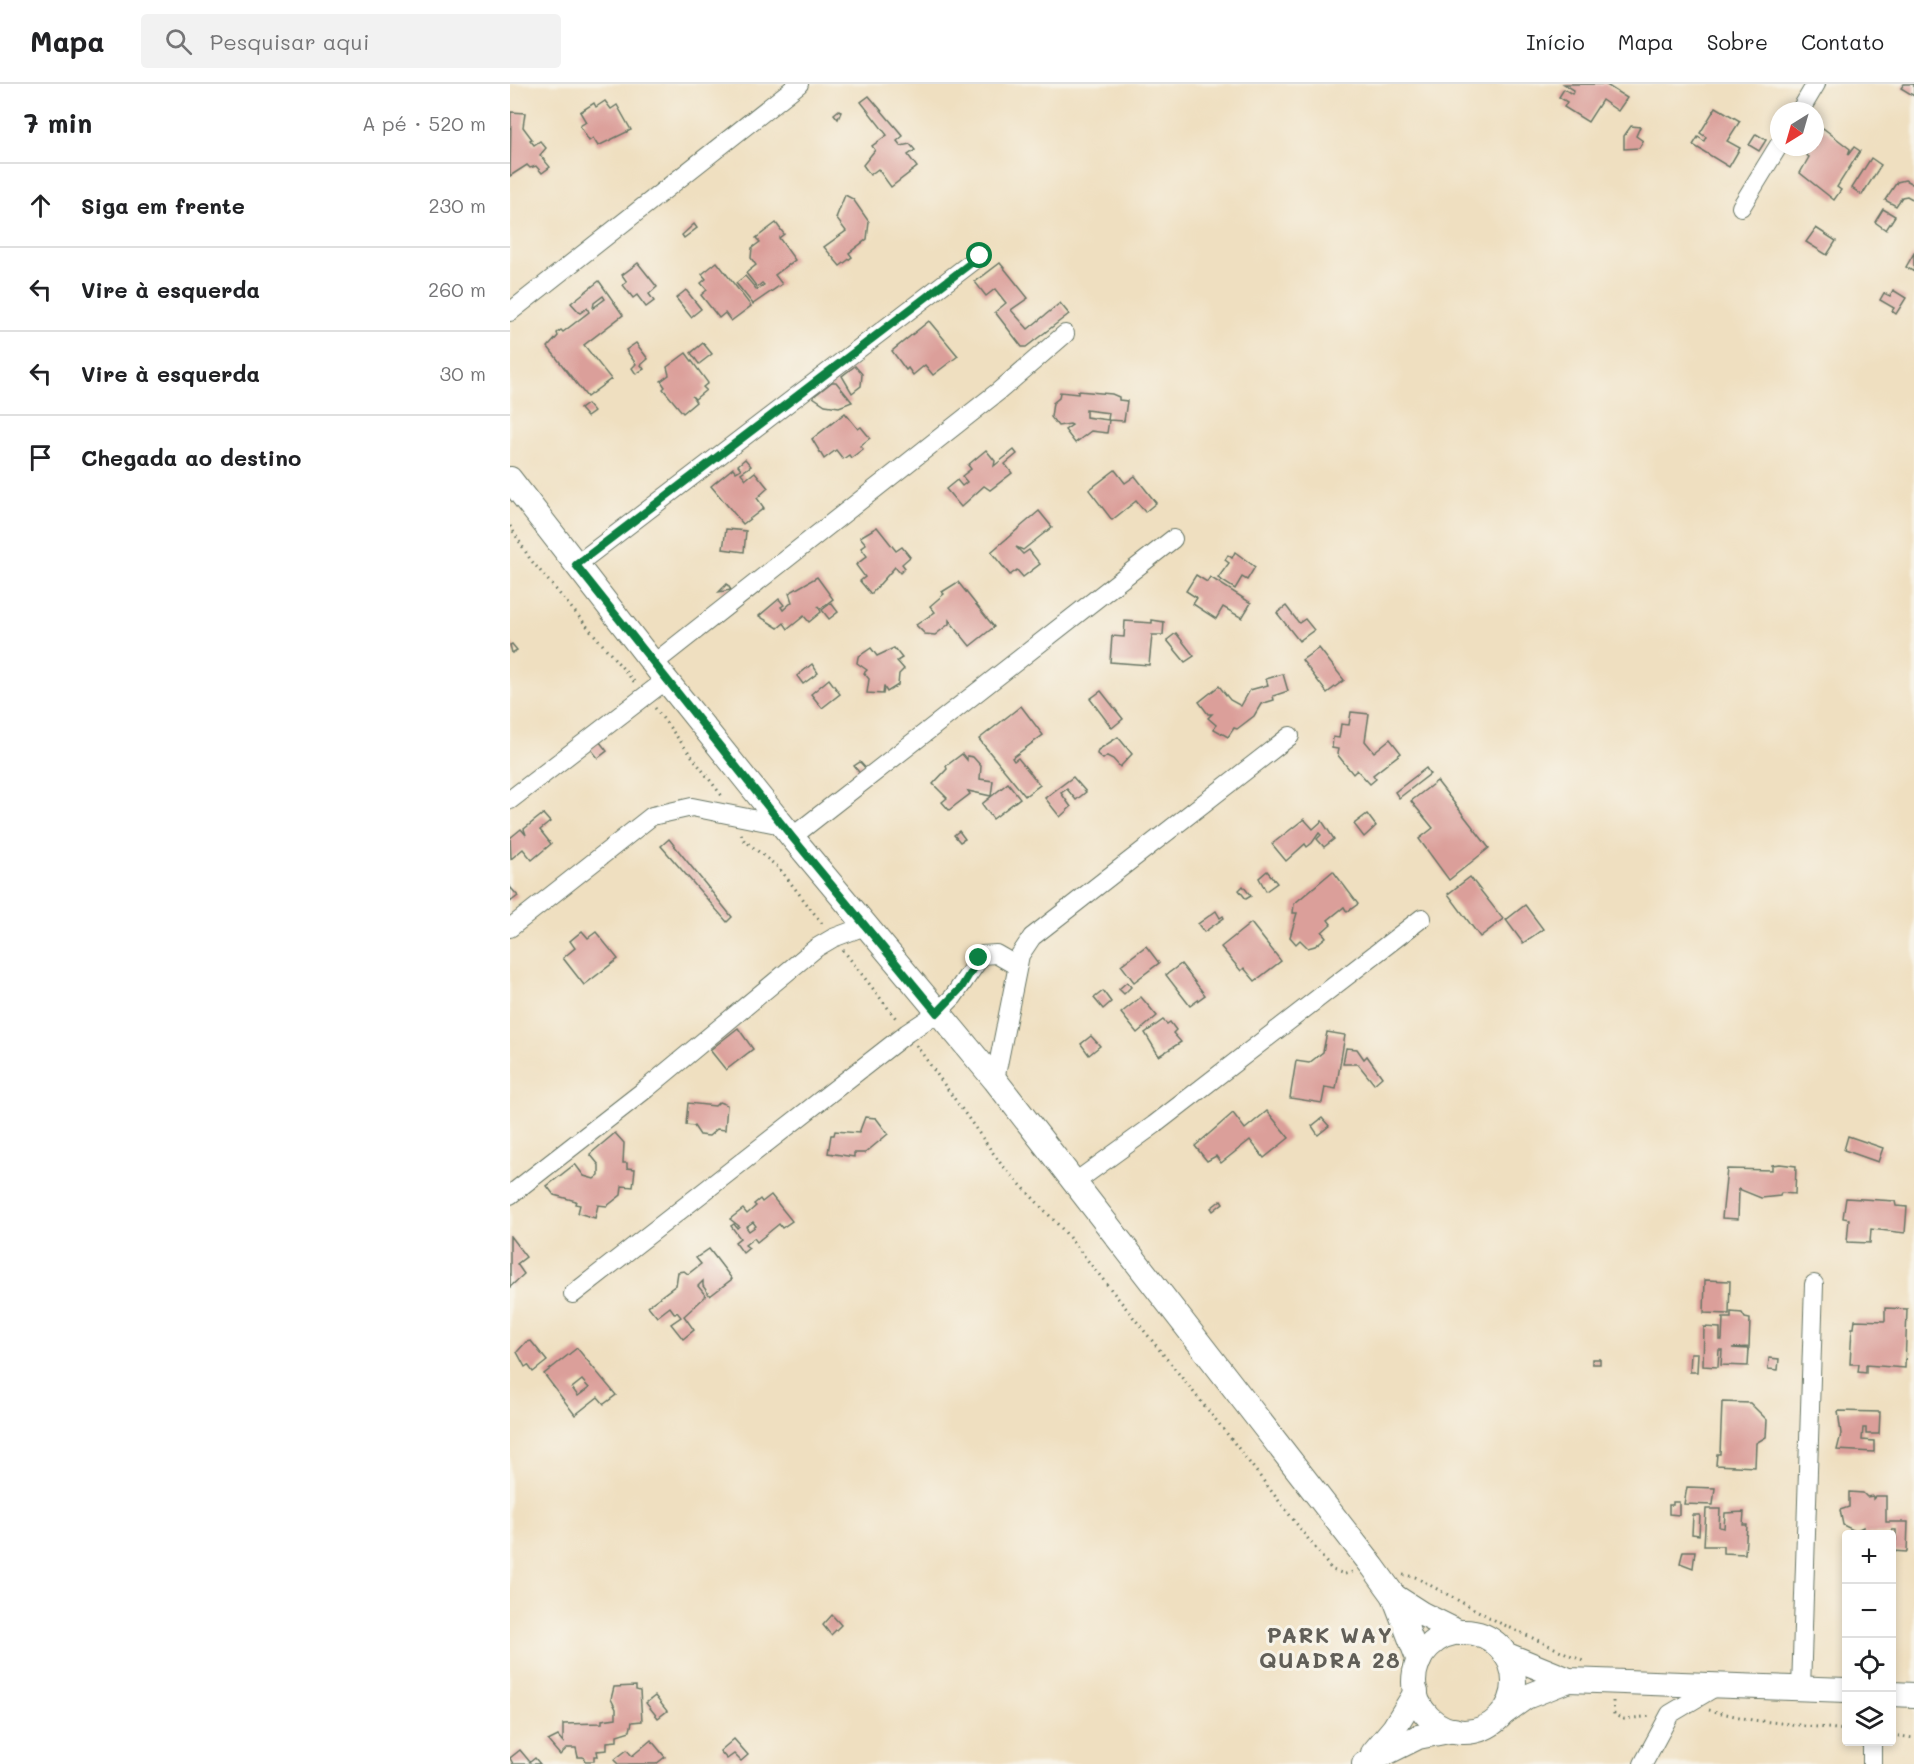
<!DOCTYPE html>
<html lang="pt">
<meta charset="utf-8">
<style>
body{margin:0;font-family:Mali,sans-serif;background:#f2f2f2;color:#202124}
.controls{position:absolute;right:18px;bottom:18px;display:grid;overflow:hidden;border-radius:6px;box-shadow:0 3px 9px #0003}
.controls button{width:54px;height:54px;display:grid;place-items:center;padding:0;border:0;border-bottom:2px solid #e0e0e0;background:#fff;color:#202124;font:30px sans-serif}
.compass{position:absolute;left:1260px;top:18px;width:54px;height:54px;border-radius:50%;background:#fff;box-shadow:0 3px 9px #0003;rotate:217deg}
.stop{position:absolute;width:18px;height:18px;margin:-14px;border:4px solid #0b8043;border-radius:50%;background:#fff}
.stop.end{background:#0b8043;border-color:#fff;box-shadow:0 2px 6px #0008}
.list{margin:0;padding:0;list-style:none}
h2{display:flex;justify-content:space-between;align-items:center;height:78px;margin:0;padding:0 24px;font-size:26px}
h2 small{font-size:20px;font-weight:400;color:#757577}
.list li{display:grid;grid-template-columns:39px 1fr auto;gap:18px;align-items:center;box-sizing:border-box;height:84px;padding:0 24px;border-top:2px solid #e0e0e0}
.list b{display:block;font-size:22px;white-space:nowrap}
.list em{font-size:20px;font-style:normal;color:#757577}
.icon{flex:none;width:33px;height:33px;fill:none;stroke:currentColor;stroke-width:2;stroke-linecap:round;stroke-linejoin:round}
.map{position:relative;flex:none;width:1404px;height:1680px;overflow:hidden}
header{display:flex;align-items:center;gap:36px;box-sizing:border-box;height:84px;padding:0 30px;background:#fff;border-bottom:2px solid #e0e0e0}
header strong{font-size:28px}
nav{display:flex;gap:33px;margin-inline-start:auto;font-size:21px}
.search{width:420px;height:54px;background:#f2f2f2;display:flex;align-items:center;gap:15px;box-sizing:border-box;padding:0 21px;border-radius:6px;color:#757577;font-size:22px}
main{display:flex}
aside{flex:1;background:#fff}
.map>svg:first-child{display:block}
.building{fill:#db9f9a;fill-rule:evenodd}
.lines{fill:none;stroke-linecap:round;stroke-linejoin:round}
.street-casing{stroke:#687665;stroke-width:20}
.secondary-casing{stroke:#687665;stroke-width:26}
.path{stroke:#687665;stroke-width:3;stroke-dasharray:1.5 4.5;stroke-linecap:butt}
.street{stroke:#fff;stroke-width:18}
.secondary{stroke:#fff;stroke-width:24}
.route{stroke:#0b8043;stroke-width:8}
.labels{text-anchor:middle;stroke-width:6;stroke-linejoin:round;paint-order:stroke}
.district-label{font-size:22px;font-weight:bold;letter-spacing:1.5px;fill:#615f58;stroke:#f7f3e8}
</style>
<header>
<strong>Mapa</strong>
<div class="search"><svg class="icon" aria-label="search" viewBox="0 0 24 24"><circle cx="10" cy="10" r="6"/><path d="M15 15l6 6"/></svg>Pesquisar aqui</div>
<nav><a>Início</a><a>Mapa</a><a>Sobre</a><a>Contato</a></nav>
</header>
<main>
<aside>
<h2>7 min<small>A pé · 520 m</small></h2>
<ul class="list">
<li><svg class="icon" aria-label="ahead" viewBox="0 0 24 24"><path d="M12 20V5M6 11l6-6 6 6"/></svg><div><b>Siga em frente</b></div><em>230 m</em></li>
<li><svg class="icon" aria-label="left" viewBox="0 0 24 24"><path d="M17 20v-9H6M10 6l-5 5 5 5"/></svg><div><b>Vire à esquerda</b></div><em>260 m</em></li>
<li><svg class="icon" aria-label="left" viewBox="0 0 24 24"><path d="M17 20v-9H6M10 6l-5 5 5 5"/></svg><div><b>Vire à esquerda</b></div><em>30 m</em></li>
<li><svg class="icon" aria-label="arrive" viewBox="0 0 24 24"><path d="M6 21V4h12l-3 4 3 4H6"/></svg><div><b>Chegada ao destino</b></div></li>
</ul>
</aside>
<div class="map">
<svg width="1404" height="1680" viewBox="0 0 1404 1680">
<rect width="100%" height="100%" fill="#f7f3e8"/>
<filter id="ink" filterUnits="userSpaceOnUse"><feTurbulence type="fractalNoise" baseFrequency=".0167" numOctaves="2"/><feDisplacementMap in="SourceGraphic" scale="12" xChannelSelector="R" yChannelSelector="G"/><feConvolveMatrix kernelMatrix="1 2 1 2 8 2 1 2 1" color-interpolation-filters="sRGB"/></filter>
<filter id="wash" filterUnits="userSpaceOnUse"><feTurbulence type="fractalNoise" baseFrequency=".008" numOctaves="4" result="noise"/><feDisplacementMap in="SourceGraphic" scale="24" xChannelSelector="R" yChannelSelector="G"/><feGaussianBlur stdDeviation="1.35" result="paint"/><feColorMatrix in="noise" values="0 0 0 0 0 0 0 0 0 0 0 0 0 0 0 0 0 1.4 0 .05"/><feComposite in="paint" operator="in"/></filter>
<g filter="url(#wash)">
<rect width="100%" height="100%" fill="#efdfc0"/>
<g id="blocks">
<g class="building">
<polygon points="1054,0 1095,0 1117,14 1108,27 1092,16 1078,38 1054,23 1057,18 1049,13 1054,5 1062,10 1064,6"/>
<polygon points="1394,0 1404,0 1404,12 1391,4"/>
<polygon points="359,12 393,52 387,57 391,62 400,60 405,66 398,71 407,83 381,103 368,85 360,91 353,81 365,66 362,62 377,51 351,18"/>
<polygon points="95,17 101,25 107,21 121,46 88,62 83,54 79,57 70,42 76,38 70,28 84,19 86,23"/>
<polygon points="1206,23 1230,37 1217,57 1230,64 1219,83 1183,61 1188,53 1194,57 1196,53 1190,49"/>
<polygon points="329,26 331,28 328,35 324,30"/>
<polygon points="1,28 15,29 13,43 22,55 20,56 24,61 30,57 36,64 30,71 40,83 32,89 26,82 20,84 17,81 0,92"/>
<polygon points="1121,42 1130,43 1126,52 1133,57 1129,64 1114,65 1114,52"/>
<polygon points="1313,44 1340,65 1338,71 1344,63 1350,67 1327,103 1331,106 1324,116 1290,89 1299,73 1296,71 1301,63 1305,63 1305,56"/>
<polygon points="1246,50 1256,56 1249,67 1239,61"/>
<polygon points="1361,74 1371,81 1352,111 1342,104"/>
<polygon points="1395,96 1404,101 1404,116 1397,112 1392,113 1386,122 1375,116 1387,98"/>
<polygon points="335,111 343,115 359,138 357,155 339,169 342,173 330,182 314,163 336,147 326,134"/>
<polygon points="1373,125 1385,132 1376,146 1365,138"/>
<polygon points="266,139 274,150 269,154 285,176 265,191 272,200 243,220 226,199 235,192 247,206 254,201 252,199 247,203 236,189 246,181 241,174 242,164 250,158 246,154"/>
<polygon points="184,140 187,144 174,154 172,151"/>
<polygon points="1306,144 1326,157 1317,171 1296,158"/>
<polygon points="1404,169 1404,188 1396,183"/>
<polygon points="207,178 241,222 221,237 215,229 209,234 191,211 197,206 191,199 196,195 192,190"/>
<polygon points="128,179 147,203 139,210 144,217 136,223 127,211 123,214 113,201 117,198 112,191"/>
<polygon points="490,179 518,214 501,226 518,245 550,219 559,230 516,263 512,263 485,228 496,219 485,205 476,212 465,198"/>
<path d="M89 197 113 231 74 261 101 295 77 313 38 263 48 252 47 249 51 246 53 248 79 228 77 224 70 229 61 219ZM93 212 95 215 83 224 84 219Z"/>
<polygon points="176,206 191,225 181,233 166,214"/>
<polygon points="1383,206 1396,214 1386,230 1382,227 1384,224 1370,216 1374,209 1380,212"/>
<polygon points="419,237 448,272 423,291 415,281 403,291 398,284 396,286 382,267"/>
<polygon points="126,259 138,275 131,281 134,285 126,290 122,284 126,280 116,266"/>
<polygon points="193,259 202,270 189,280 181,269"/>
<polygon points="176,269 198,299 193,303 196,306 185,315 182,312 186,318 173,329 153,305 155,303 151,297 159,291 157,283"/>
<polygon points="345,282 352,290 351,302 342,309 332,292"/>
<polygon points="322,298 326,298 342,318 329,323 315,321 303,313"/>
<path d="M568 307 602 310 609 313V316L617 317 614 337 599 336 597 349 581 347 565 359 555 346 562 341 560 340 548 342 541 333 543 319 549 314 550 308 568 310ZM576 326 599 329 598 336 576 333Z"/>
<polygon points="77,320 84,328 77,333 70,325"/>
<polygon points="335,329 348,345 351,343 360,354 350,362 353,365 341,374 339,371 333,375 326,366 314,375 302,355"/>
<polygon points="476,366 485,377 484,382 504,366 507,370 495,380 502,389 480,406 474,402 451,423 436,405 447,396 452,402 457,398 452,392 461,385 458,381"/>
<polygon points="235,375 241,382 231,389 236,395 245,388 258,404 247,414 254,424 233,440 201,402 223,384 226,388 231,385 228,381"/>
<polygon points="605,386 615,399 625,392 646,419 635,428 626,417 602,436 579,406"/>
<polygon points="529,427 542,443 513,466 506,463 513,470 519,466 530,480 513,493 507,486 500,491 481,468"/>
<polygon points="367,443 386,467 392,463 400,473 392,480 395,484 390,489 385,483 361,510 350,497 355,493 346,481 357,472 351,464 356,460 350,453"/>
<polygon points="216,445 236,447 234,468 213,465"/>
<polygon points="725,468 745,483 737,496 732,493 725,505 708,494 719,479 715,476 718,471 722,474"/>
<polygon points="686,491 697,498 700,493 741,519 732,534 713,523 706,535 683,520 687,514 676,507"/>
<polygon points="307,493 323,515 310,525 308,522 311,528 299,538 294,532 278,545 274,539 268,544 249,532 269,515 274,521 271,523 273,526 282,518 279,509"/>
<polygon points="448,498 484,543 460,562 439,536 439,540 425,551 415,550 406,541 425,528 420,522 434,510 432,508"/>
<polygon points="217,500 221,506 209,508"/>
<polygon points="321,519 328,528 319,535 312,526"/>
<polygon points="776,522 789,539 795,535 804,546 789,557 767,529"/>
<polygon points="642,536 654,538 653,551 642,551 639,581 600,578 602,552 614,553 615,537 642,539"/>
<polygon points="666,549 684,572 675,578 657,556"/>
<polygon points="2,560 7,566 2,569 0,561"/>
<polygon points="361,564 367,572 384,564 392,574 387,577 394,585 389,590 388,601 377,608 374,603 373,610 357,609 359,595 354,589 357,586 347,579 348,573"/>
<polygon points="809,564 834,596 817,609 792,576"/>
<polygon points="302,580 308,589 293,600 287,592"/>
<polygon points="773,590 778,607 763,612 764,616 751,620 744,632 727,645 724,644 718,653 704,645 706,641 698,634 702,630 698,630 689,618 709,602 720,616 731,622 740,606 758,601 756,595"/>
<polygon points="319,595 330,610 312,624 301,610"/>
<polygon points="591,607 613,635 602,644 580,615"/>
<polygon points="511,622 533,651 502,674 504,677 508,674 530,701 515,712 469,655"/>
<polygon points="841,628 859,630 855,657 864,668 880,655 891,669 863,691 866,695 860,700 847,686 843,690 827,670 828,665 822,664 823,653 829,654 831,640 839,641"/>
<polygon points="608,653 622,670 610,683 603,675 597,672 593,675 587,670 588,666"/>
<polygon points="89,657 97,667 88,674 80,664"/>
<polygon points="452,670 457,676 457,672 463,673 471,682 470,695 483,697 481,712 458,707 460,710 439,726 432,718 437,714 423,700 437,685 436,682"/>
<polygon points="350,678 358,687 352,692 344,682"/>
<polygon points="916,684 920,690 889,714 885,708"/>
<polygon points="563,693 576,708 566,716 557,705 551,709 561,723 550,733 535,714"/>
<polygon points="927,697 979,764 939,796 909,755 923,744 901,717"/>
<polygon points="498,699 510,714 483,735 472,720"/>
<polygon points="33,730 40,738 30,746 41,760 22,776 13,765 1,775 0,754 11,745 16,751 14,745"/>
<polygon points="857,730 866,742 854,753 844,740"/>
<polygon points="794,735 803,745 812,737 824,755 814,763 807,755 811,751 809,749 802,759 797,763 795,760 776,777 762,760"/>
<polygon points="449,747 455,755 450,758 444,751"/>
<polygon points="159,755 222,833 217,838 151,762"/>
<polygon points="757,787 767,799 756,807 749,794"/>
<polygon points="823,787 848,820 837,828 834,823 818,836 821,840 812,848 816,853 805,862 798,864 790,856 786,860 780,853 787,829 783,829 784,820"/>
<polygon points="960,793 993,835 970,853 938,810"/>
<polygon points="733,802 741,812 736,815 729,806"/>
<polygon points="0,803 8,812 0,818"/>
<polygon points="1015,821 1033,845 1013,859 996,836"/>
<polygon points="706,827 710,834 713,832 714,834 694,848 688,840"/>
<polygon points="741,839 771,877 745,897 734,884 731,887 711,863"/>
<polygon points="72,847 78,854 86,848 108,875 74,901 53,874 65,864 60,857"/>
<polygon points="636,862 649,879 624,898 611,881"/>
<polygon points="671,880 695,911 680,922 656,891"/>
<polygon points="617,898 621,903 614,910 609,905"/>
<polygon points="593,907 601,918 593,925 584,914"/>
<polygon points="631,913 647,932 627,949 611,929"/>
<polygon points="653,936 657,940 660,938 666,946 663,949 671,958 649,972 635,949"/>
<polygon points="228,944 243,965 216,986 200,966"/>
<polygon points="817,948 835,951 826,1005 815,1003 812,1019 780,1014 786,977 799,979 813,968"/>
<polygon points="581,952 590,962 579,971 571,960"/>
<polygon points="836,964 847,965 854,975 857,972 872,993 864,1000 848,980 833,980"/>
<polygon points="209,1018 217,1021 215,1046 207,1045 199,1052 190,1051 184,1042 176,1041 178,1019 205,1022"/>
<polygon points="757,1027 779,1054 754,1074 740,1056 711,1079 706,1072 697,1077 685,1062 723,1029 735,1045"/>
<polygon points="355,1033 366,1034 378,1050 355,1069 344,1069 344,1073 318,1069 321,1051 324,1051 325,1047 349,1049"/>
<polygon points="812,1034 819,1042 808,1051 802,1042"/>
<polygon points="105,1049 114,1059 113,1079 117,1079 117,1084 125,1085 123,1103 112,1102 111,1111 97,1122 88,1121 85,1134 68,1129 70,1121 65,1120 66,1117 44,1111 37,1102 65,1080 74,1092 84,1095 89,1091 89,1081 80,1070"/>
<polygon points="1338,1052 1373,1064 1368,1078 1334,1066"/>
<polygon points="1270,1080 1286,1082 1285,1110 1271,1109 1270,1112 1251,1114 1229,1105 1228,1135 1212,1134 1217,1085 1262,1086 1262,1081"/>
<path d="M261 1111 282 1137 272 1144 269 1140 247 1158 244 1154 235 1161 239 1164 233 1169 225 1158 230 1154 221 1142 224 1140 227 1144 229 1142 220 1135 233 1125 237 1130 246 1122 244 1120 250 1115 252 1118ZM243 1138 246 1142 239 1147 236 1143Z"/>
<polygon points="1336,1114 1385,1117 1386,1122 1397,1123 1395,1149 1361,1145 1360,1159 1337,1158 1339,1135 1333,1134"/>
<polygon points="711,1116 713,1119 703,1127 701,1124"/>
<polygon points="0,1152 16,1173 7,1180 14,1190 0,1203"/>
<polygon points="199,1165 222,1195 200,1212 193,1202 193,1197 188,1202 196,1212 174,1232 184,1246 173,1255 161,1240 171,1233 167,1228 165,1230 160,1223 147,1233 138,1222 166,1201 168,1188 174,1187 178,1190 191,1180 186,1174"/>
<polygon points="1195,1196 1220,1197 1219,1230 1194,1229"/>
<polygon points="1375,1224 1397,1225 1395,1284 1356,1281 1356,1289 1348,1288 1349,1280 1340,1280 1342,1244 1344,1244 1345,1236 1375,1237"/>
<polygon points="1221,1228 1232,1229 1235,1234 1240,1235 1239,1263 1222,1264 1239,1265 1238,1282 1211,1281 1212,1266 1209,1266 1208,1283 1193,1282 1194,1243 1210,1244 1210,1256 1212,1256 1213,1234 1221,1234"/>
<polygon points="21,1257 37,1277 23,1288 18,1281 15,1283 7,1268 16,1258"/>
<path d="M67 1264 106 1311 94 1320 88 1313 65 1331 34 1290ZM72 1296 79 1304 68 1312 62 1304Z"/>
<polygon points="1181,1269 1188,1269 1187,1288 1180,1288"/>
<polygon points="1259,1274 1269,1275 1268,1286 1258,1285"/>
<rect x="1082" y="1275" width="8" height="5"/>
<polygon points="1212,1318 1240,1319 1257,1336 1256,1353 1246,1359 1245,1383 1206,1381 1207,1370 1210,1370"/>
<polygon points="1328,1327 1370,1328 1369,1350 1356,1350 1356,1344 1353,1344 1352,1356 1364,1357 1364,1368 1327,1366 1331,1350"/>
<polygon points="1177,1403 1205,1404 1203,1421 1174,1420"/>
<polygon points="1339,1408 1353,1409 1357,1413 1363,1412 1363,1415 1366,1412 1376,1412 1376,1438 1398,1438 1397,1468 1382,1467 1382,1456 1386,1456 1386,1446 1382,1446 1382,1450 1353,1450 1353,1443 1345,1447 1333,1441 1330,1426 1339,1423"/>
<polygon points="1163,1418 1169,1418 1169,1431 1159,1430 1159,1421 1163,1421"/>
<polygon points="1196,1425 1210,1425 1209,1443 1214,1444 1215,1429 1234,1428 1233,1441 1237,1441 1235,1470 1213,1469 1213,1462 1194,1462"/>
<polygon points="1183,1431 1190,1431 1189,1451 1182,1450"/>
<polygon points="1173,1467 1185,1467 1183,1484 1170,1479"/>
<polygon points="322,1531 331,1541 321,1551 313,1541"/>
<polygon points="126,1602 126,1606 130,1607 132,1637 122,1638 120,1647 107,1651 107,1657 97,1658 97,1666 87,1667 88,1672 84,1672 84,1677 75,1677 73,1673 68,1673 66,1664 57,1664 50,1671 38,1657 48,1652 53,1658 53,1640 92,1639 92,1636 106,1634 106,1625 101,1615 104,1603"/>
<polygon points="145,1612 157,1627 148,1634 136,1619"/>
<polygon points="224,1655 238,1671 231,1677 224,1670 217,1675 210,1667"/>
<polygon points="141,1656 155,1673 146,1680 108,1680 104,1676 117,1666 122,1672"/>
<polygon points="10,1666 20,1678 25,1674 30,1680 3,1680 0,1674"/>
</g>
</g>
</g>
<g filter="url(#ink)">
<use href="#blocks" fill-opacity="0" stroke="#687665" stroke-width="1.5"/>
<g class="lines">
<defs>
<g id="street">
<polyline points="1290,27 1306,0"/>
<polyline points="1231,123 1269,61"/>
<polyline points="0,228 289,0"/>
<polyline points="66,481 470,172"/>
<polyline points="143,580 489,307 555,250"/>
<polyline points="0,716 156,596"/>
<polyline points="282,753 663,455"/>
<polyline points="0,844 142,732 182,723 272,741"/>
<polyline points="485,996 510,871 522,853 780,652"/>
<polyline points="564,1099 644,1041 912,834"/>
<polyline points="0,1111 136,1005 306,864 323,854 355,842"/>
<polyline points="63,1210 397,949 427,929 443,913 472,871 486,870 507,882"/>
<polyline points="1291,1605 1304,1200"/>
<polyline points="1133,1680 1160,1630 1207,1602"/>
<polyline points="1362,1680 1362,1658"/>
</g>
<g id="secondary">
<polyline points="0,395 156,596 282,753 485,996 863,1483 884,1512 909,1577"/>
<polyline points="884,1512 912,1530 950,1549"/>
<circle cx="954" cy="1598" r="50"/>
<polyline points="995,1570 1059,1596 1336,1606"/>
<polyline points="1382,1610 1404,1611"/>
<polyline points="995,1628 1016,1613 1059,1596"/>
<polyline points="863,1669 884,1644 906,1608"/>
<polyline points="854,1680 908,1653 944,1646"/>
</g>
</defs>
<use href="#street" class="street-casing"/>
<use href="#secondary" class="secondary-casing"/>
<g class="path">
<polyline points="0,442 20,475 126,600"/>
<polyline points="145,624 212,712"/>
<polyline points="231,750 234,756 269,784 314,842"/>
<polyline points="333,866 388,937"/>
<polyline points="406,961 491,1080 554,1147 722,1356 822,1486 835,1490 843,1488"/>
<polyline points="893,1491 905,1493 990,1539 1073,1577"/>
<polyline points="1103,1617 1104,1631 1114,1635 1142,1632"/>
<polyline points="1199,1626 1242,1636 1336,1646"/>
<polyline points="1382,1651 1404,1654"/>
</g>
<use href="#street" class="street"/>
<use href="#secondary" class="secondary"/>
</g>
</g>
<g class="lines" filter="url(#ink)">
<polyline class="route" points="469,874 451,904 427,929 282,753 66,481 470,172"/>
</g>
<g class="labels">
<g class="district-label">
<text x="820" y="1559">PARK WAY<tspan x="820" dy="25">QUADRA 28</tspan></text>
</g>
</g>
</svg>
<div class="controls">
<button>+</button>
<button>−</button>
<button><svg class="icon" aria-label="locate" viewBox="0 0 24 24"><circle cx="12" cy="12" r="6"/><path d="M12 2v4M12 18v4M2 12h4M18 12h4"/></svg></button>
<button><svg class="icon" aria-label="layers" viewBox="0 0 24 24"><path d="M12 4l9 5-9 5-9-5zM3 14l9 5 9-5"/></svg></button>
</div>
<svg class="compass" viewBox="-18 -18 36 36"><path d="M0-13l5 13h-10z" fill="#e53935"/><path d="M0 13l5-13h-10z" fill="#757577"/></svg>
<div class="stop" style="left:470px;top:172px"></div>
<div class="stop end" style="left:469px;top:874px"></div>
</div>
</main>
